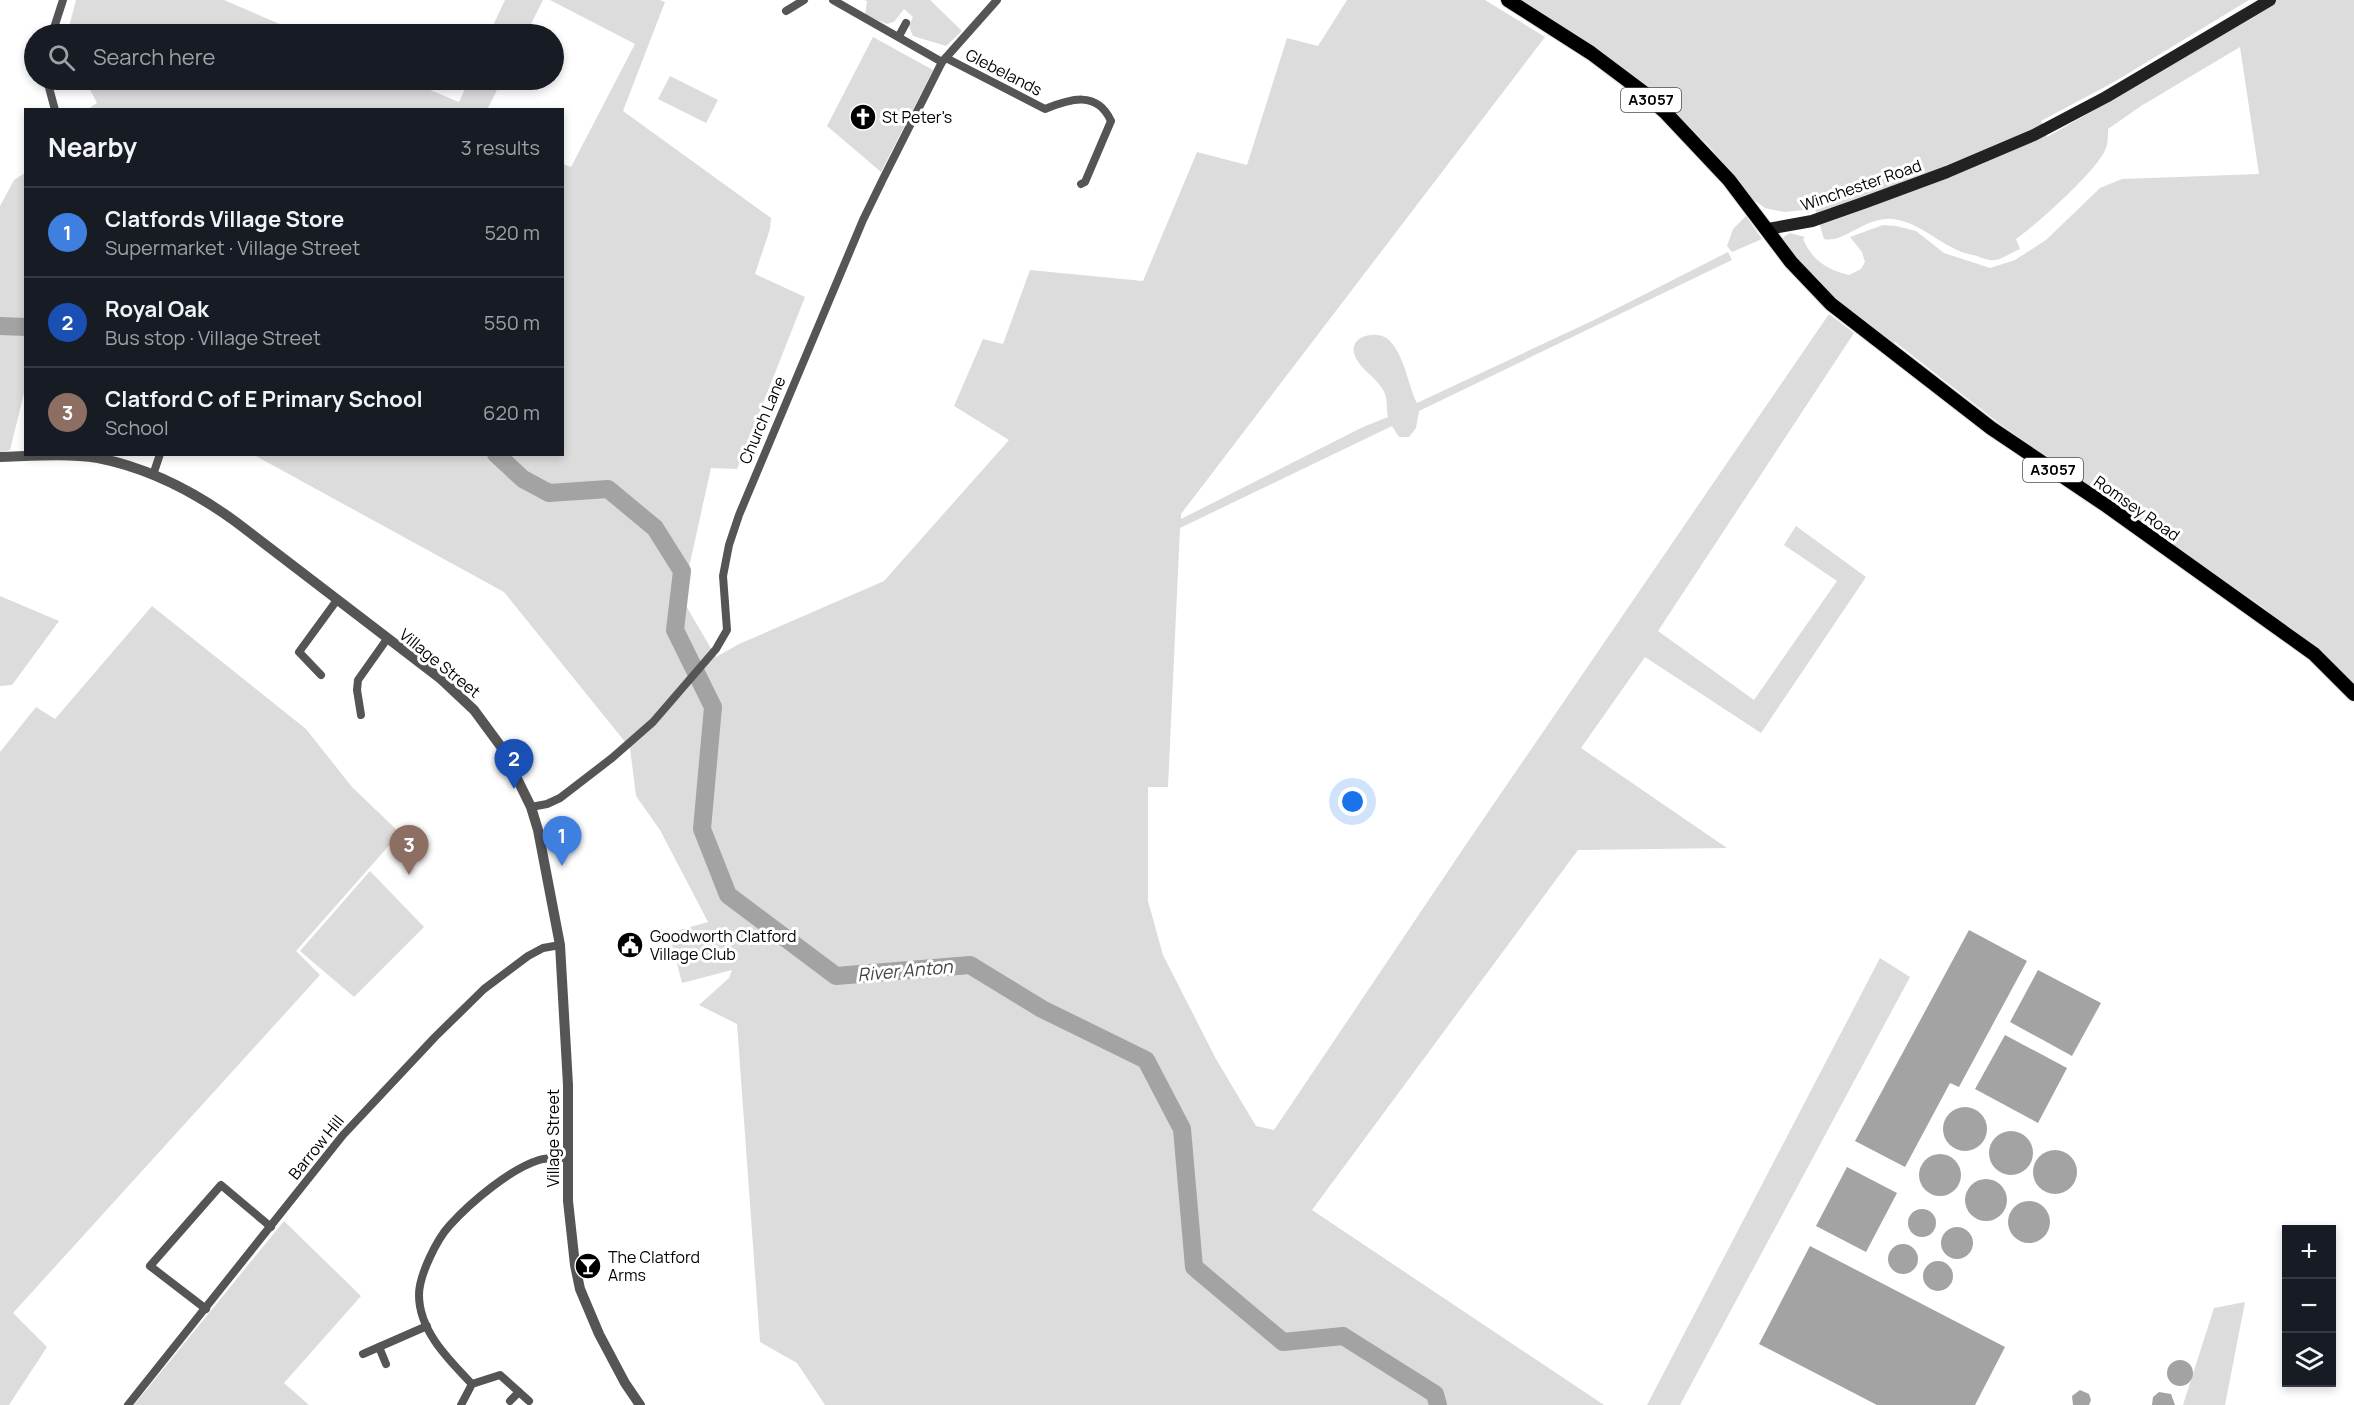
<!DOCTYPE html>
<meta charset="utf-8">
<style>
body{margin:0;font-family:Manrope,sans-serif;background:#20242c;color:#f1f3f6}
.controls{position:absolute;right:18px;bottom:18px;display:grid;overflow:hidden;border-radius:0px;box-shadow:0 3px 9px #0003}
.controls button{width:54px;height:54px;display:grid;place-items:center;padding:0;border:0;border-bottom:2px solid #363941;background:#171b24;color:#f1f3f6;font:30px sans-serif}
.you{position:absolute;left:1353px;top:802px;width:21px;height:21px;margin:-15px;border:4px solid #fff;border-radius:50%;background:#1a73e8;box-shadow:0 0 0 9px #1a73e833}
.badge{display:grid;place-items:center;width:39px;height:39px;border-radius:50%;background:#7c3aed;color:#fff;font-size:20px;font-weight:700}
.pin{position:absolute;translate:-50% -50px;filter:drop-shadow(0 2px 3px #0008)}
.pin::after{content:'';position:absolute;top:32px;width:21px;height:18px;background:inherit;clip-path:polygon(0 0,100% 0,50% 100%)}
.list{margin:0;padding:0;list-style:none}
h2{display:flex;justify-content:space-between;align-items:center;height:78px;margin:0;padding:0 24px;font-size:26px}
h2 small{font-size:20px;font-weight:400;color:#9ea1a6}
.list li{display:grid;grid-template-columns:39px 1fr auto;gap:18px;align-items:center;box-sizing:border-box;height:90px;padding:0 24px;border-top:2px solid #363941}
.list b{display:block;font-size:22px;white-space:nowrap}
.list p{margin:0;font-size:20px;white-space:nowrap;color:#9ea1a6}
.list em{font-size:20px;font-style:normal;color:#9ea1a6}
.icon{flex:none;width:33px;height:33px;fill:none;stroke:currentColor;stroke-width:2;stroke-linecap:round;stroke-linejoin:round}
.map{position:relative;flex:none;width:2354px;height:1405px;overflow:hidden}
.search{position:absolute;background:#171b24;box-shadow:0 3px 9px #0003;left:24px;top:24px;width:540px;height:66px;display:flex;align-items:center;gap:15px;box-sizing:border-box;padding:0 21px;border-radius:33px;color:#9ea1a6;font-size:22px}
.panel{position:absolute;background:#171b24;box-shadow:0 3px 9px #0003;left:24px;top:108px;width:540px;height:348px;border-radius:0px}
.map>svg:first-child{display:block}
.green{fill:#dcdcdc}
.water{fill:#a3a3a3}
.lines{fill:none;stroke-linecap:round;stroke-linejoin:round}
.river{stroke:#a3a3a3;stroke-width:18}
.primary-casing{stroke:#dbdbdb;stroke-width:16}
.minor{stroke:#555;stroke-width:8}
.tertiary{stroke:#555;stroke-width:10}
.secondary{stroke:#222;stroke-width:12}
.primary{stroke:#000;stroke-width:14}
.labels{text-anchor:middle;stroke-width:6;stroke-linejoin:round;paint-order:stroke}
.shield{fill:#fff;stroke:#4c4c4c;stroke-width:1.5}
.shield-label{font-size:15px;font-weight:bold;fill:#000}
.street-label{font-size:16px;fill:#000;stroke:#fff}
.poi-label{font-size:16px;fill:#000;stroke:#fff;text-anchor:start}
.water-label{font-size:18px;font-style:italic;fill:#444;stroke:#fff}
</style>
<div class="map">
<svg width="2354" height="1405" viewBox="0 0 2354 1405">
<rect width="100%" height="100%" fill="#fff"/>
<g class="green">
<polygon points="76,0 224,0 303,34 67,34"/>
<polygon points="505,0 543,0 526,34 489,34"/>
<path d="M550 0H660L665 2 623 111 771 218 770 229 755 274 805 297 737 469 711 468 682 599 716 657 739 644 884 581 1009 440 954 406 983 339 1003 344 1030 270 1143 281 1197 152 1247 165 1287 38 1318 46 1347 0H1485L1545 37 1181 514V519L1363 427 1388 417C1386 410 1388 402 1385 394 1379 378 1358 369 1354 353 1350 335 1377 330 1388 339 1405 355 1407 383 1417 403L1594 320 1728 252 1732 260 1419 411 1416 428 1409 437H1399L1392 426 1180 528 1168 787H1148V901L1163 955 1216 1059 1256 1126 1274 1130 1469 840 1829 314 1854 333 1658 631 1754 700 1837 581 1784 545 1796 526 1866 577 1761 733 1645 657 1581 748 1727 848 1578 850 1312 1210 1604 1405H825L797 1363 760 1342 737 1024 699 1005 729 978 732 970 682 983 669 933 708 922 660 830 636 796 630 748 504 592 254 455 562 454 563 164 571 167 635 44Z"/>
<polygon points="864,0 930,0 962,31 946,46 913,36 909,26 913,17 904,9 894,22 887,24 865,15 867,1"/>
<path d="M1516 0H2249L2114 82 2041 121 2047 137 2133 88 2277 0H2354V683L2264 608 2000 424 1895 342 1892 346 1826 294 1782 242V238L1790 233 1805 237 1803 239C1812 260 1827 270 1849 275L1861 269 1865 262 1862 252 1850 237 1883 225 1896 226 1916 231 1944 253 1990 268 2015 260 2046 240 2100 188 2122 179 2259 174 2240 47 2141 106 2108 129C2108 135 2108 143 2106 148 2099 169 2036 225 2016 239L2020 249C2012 252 2003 259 1995 260 1989 261 1983 258 1977 256 1970 254 1962 253 1955 249 1934 239 1917 222 1893 219 1866 216 1843 244 1824 239L1815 209 1784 212 1765 208 1751 198 1709 146 1660 98 1570 34Z"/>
<polygon points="873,37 933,70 881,172 827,126"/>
<polygon points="670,76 718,100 706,123 658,99"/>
<polygon points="85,80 406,80 459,102 469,80 502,80 487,110 88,109 97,103"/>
<polygon points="25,173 25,389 10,450 0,452 0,206 14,180"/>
<polygon points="1746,216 1762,239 1732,252 1727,246 1733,229"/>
<polygon points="0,596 59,621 12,685 0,686"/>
<polygon points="152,606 306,729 352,787 400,833 296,951 320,975 13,1313 47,1347 9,1405 0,1405 0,752 36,707 55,719"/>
<polygon points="370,871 424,927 354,997 300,951"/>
<polygon points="1880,958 1910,977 1680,1405 1647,1405"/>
<polygon points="284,1221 361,1296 284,1383 309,1405 134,1405"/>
<polygon points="2245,1302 2225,1405 2183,1405 2214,1308"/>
</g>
<g class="water">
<polygon points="1969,930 2027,961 1959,1087 1950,1083 1905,1167 1855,1141"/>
<polygon points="2038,970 2101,1003 2072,1056 2010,1022"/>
<polygon points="2005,1035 2067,1068 2038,1123 1975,1089"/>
<circle cx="1965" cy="1129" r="22"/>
<circle cx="2011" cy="1153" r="22"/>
<circle cx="2055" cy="1172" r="22"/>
<circle cx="1940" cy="1175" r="21"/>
<polygon points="1847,1167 1897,1193 1866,1252 1816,1226"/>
<circle cx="1986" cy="1200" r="21"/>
<circle cx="2029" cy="1222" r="21"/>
<circle cx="1922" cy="1223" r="14"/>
<circle cx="1957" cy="1243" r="16"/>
<circle cx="1903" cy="1259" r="15"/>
<polygon points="1810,1246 2005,1347 1975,1405 1877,1405 1759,1344"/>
<circle cx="1938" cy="1276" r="15"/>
<circle cx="2180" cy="1373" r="13"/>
<polygon points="2080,1390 2089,1394 2091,1400 2089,1405 2073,1405 2072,1396"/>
<polygon points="2159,1392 2171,1394 2175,1405 2152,1405 2153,1397"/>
</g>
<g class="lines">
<g class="river">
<polyline points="0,326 26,327"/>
<polyline points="496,454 523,479 549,493 608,489 655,528 682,571 675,630 713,707 702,829 728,895 836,976 970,965 1042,1009 1146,1060 1182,1129 1194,1267 1283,1342 1343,1336 1435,1394 1438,1405"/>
</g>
<defs>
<polyline id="primary" points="1508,0 1591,53 1643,92 1665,112 1729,180 1791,262 1831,304 1991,428 2107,506 2314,654 2354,694"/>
</defs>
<use href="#primary" class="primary-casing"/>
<g class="minor">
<polyline points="833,0 942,62"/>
<polyline points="786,11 804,0"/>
<polyline points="52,34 63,0"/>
<polyline points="899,36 906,23"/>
<path d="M946 58 1045 109C1070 99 1097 90 1111 121L1085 182 1081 184"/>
<polyline points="47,80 55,110"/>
<polyline points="153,475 160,454"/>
<polyline points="321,675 299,652 337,600"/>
<polyline points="361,715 357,690 358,680 387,639"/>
<polyline points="531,807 547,804 560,798 612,758 653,722 716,649 727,630 723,576 729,545 739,515 863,220 883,179 942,62 997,0"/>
<polyline points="206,1309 150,1266 221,1185 271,1227"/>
<polyline points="379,1347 386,1364"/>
<polyline points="363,1354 427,1326"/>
<path d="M472 1384C449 1360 419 1331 419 1295 419 1275 437 1239 450 1225 471 1202 510 1169 539 1160 548 1157 558 1158 567 1158"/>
<polyline points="510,1401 519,1392"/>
<polyline points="128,1405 343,1135 435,1037 484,989 528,956 543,948 560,945"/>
<polyline points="461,1405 472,1384 500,1375 529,1401"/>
</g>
<path class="tertiary" d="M0 457C32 456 66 453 98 458 149 468 195 492 236 522L441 679 474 710 502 748 531 807 538 830 560 945 568 1085V1201L575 1265 580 1289 599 1334 625 1383 640 1405"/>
<polyline class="secondary" points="1768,229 1812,221 1866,202 1947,172 2034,135 2106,97 2270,0"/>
<use href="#primary" class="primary"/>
</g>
<defs>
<symbol id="church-disc" viewBox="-11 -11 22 22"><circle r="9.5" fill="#000" stroke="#fff"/><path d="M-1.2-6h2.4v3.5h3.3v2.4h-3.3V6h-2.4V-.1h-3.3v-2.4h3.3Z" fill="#fff"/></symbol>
<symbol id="civic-disc" viewBox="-11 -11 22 22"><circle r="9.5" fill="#000" stroke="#fff"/><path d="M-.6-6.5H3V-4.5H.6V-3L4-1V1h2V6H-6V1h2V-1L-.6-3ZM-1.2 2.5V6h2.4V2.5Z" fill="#fff"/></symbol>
<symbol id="bar-disc" viewBox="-11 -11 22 22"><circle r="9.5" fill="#000" stroke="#fff"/><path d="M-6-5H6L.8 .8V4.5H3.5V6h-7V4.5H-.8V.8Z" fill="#fff"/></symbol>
</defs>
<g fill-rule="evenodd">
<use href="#church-disc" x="848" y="102" width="30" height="30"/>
<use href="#civic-disc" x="615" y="930" width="30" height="30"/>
<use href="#bar-disc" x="573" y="1251" width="30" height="30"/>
</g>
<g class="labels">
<g class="shield">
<rect x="1621" y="88" width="60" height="24" rx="4.5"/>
<rect x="2023" y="458" width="60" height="24" rx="4.5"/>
</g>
<g class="shield-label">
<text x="1651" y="105">A3057</text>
<text x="2053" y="475">A3057</text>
</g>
<g class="street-label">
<text transform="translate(1004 72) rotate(27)" y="6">Glebelands</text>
<text transform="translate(1861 185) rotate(-19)" y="6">Winchester Road</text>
<text transform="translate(762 420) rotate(-67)" y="6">Church Lane</text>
<text transform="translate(2137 508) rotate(35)" y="6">Romsey Road</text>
<text transform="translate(440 663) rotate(39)" y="6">Village Street</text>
<text transform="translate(553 1138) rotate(-90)" y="6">Village Street</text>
<text transform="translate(316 1147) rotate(-51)" y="6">Barrow Hill</text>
</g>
<g class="poi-label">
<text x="882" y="123">St Peter's</text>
<text x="650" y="942">Goodworth Clatford<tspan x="650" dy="18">Village Club</tspan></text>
<text x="608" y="1263">The Clatford<tspan x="608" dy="18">Arms</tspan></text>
</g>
<g class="water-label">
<text transform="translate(905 971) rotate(-5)" y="6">River Anton</text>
</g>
</g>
</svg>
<div class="controls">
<button>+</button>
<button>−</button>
<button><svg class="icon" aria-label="layers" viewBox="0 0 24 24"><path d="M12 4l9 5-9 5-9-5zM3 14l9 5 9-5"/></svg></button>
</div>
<div class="you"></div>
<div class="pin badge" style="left:562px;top:866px;background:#3f7fe0">1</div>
<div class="pin badge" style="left:514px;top:789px;background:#1a4fb4">2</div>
<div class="pin badge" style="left:409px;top:875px;background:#8d6e63">3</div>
<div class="search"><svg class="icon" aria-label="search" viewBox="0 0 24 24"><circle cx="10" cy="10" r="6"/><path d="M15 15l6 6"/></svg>Search here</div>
<section class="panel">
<h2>Nearby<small>3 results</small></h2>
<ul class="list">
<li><span class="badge" style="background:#3f7fe0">1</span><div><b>Clatfords Village Store</b><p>Supermarket · Village Street</p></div><em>520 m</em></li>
<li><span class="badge" style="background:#1a4fb4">2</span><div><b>Royal Oak</b><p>Bus stop · Village Street</p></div><em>550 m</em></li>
<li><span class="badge" style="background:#8d6e63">3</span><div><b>Clatford C of E Primary School</b><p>School</p></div><em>620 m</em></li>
</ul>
</section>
</div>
